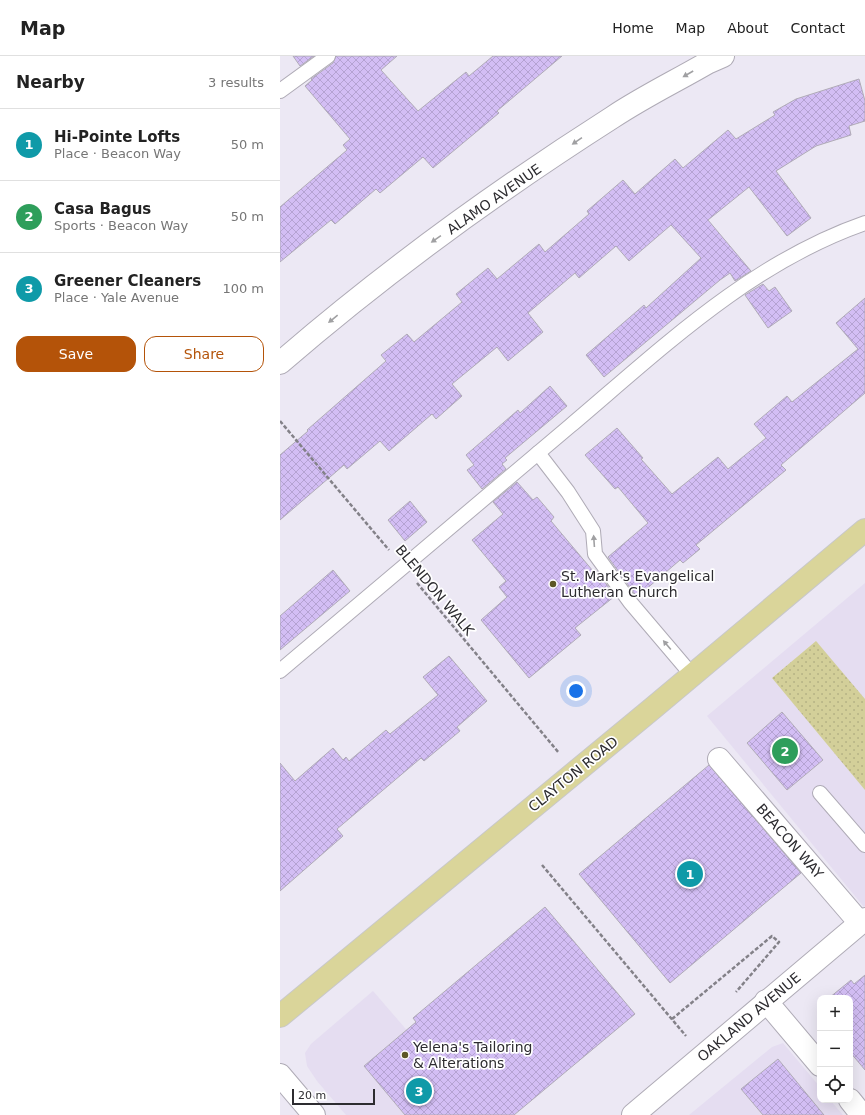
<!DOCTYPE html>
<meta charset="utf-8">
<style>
body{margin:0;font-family:"DejaVu Sans",sans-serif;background:#f2f2f2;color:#222}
.controls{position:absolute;right:12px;bottom:12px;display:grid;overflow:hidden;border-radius:8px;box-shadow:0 4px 16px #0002}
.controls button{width:36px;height:36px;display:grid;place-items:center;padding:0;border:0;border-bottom:1px solid #e0e0e0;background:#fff;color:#222;font:20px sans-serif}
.scale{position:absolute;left:12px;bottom:10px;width:83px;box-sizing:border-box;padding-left:4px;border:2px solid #2d2c30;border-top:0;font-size:11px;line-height:14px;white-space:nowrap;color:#2d2c30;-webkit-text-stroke:3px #fff;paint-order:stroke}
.you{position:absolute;left:296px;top:635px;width:14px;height:14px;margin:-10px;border:3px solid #fff;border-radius:50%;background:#1a73e8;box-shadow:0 0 0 6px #1a73e833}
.badge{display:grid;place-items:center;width:26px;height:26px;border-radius:50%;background:#b45309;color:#fff;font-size:13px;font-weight:700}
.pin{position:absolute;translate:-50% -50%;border:2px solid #fff;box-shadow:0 1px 4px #0006}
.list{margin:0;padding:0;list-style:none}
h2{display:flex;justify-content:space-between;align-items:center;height:52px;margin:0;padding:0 16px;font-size:17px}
h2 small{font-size:13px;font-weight:400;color:#767676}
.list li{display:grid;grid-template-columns:26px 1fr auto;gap:12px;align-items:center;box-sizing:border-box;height:72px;padding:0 16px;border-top:1px solid #e0e0e0}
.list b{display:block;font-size:15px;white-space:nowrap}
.list p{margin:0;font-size:13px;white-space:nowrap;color:#767676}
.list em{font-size:13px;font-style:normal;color:#767676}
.actions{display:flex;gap:8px;padding:12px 16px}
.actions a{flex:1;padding:9px 0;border:1px solid #b45309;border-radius:12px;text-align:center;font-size:14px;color:#b45309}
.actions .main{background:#b45309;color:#fff}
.icon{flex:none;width:22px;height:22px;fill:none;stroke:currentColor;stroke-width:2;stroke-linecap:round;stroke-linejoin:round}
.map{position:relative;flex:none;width:585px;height:1059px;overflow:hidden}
header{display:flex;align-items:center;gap:24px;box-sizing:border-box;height:56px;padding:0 20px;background:#fff;border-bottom:1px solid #e0e0e0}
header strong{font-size:19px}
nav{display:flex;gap:22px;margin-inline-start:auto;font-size:14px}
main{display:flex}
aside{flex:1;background:#fff}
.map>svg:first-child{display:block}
.built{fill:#e5ddf1}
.garden{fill:url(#garden-dots)}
.building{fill:url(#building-cross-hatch);stroke:#b0abb7}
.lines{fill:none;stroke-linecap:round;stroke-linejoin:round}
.service-casing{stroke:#afabb6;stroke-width:16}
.minor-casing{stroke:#afabb6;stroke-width:24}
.primary-casing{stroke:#c8c8c9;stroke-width:24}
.path{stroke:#838188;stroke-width:2.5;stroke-dasharray:4 2;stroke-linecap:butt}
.service{stroke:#fff;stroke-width:14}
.minor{stroke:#fff;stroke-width:22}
.primary{stroke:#dad59a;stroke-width:22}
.oneway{fill:#a0a0a2}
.poi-dot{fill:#5d5825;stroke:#fff;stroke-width:1.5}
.labels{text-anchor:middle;stroke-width:3.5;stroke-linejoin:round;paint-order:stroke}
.street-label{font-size:14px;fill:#2d2c30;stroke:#fff}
.poi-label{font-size:14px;fill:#2d2c30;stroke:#fff;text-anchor:start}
</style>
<header>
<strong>Map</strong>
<nav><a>Home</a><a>Map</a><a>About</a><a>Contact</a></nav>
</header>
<main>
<aside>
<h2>Nearby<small>3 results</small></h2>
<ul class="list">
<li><span class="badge" style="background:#0f9aa8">1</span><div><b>Hi-Pointe Lofts</b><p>Place · Beacon Way</p></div><em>50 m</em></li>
<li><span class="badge" style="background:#2e9e5b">2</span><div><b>Casa Bagus</b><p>Sports · Beacon Way</p></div><em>50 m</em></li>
<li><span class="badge" style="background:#0f9aa8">3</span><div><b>Greener Cleaners</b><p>Place · Yale Avenue</p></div><em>100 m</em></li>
</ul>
<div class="actions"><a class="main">Save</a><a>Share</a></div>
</aside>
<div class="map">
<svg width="585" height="1059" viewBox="0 0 585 1059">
<defs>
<pattern id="garden-dots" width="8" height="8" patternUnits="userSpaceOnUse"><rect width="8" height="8" fill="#d3cf99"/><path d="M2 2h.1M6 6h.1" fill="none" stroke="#b5b284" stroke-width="1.8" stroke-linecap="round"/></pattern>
<pattern id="building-cross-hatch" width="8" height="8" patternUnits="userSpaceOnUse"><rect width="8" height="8" fill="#d3bef4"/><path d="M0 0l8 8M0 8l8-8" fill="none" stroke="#b5a3d2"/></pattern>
</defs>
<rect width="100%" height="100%" fill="#ece8f4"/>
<g class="built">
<polygon points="585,527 585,850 584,851 427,660"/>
<polygon points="93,935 200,1059 66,1059 37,1025 27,1010 25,997 31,988"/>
<polygon points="503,987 540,1031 540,1044 550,1044 563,1059 409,1059 492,991"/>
</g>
<polygon class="garden" points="536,585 585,643 585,734 492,622"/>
<g class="building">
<polygon points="13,0 34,0 20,10"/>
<polygon points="56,0 117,0 101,14 138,55 186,16 189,20 213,0 282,0 217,55 219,57 153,112 143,101 100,137 96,133 55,168 51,164 0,206 0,151 67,94 63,89 70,83 25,30 32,24 31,23 53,7"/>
<polygon points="579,23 585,45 585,65 569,70 571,79 536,90 496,115 531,162 507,180 469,131 428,164 471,215 455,225 450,217 440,224 324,321 306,299 364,249 366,252 421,202 391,169 349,205 336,190 299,222 295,217 248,257 263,276 228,305 217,291 172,328 182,340 156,363 152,358 109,395 100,385 67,413 64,409 0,464 0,399 28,375 27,374 106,305 101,299 127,278 134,286 182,246 176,238 208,212 217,223 259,188 265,196 309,158 307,155 343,124 355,138 395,103 403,112 448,74 456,83 495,59 493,56 516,43"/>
<polygon points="483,228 489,235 495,231 512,255 488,272 465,239"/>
<polygon points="585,242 585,337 501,409 506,414 416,489 420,493 403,507 400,504 357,541 328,501 368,467 338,431 335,433 305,399 337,372 363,402 361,403 392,438 438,401 448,413 486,382 474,368 507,340 512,346 578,293 556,267"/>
<polygon points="270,330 287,350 225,402 227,404 222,408 226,413 202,433 187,414 194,409 186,399 238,354 240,357"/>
<polygon points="237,426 253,444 257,441 274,461 271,465 313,515 315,513 335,540 295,572 301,579 249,622 201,564 227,541 219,531 226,525 192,484 223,458 213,446"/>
<polygon points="130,445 147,466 125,485 108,464"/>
<polygon points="53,514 70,535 0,594 0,560"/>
<polygon points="169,600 207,645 177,671 180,675 144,705 141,702 57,773 63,780 0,835 0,707 15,725 53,692 63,704 66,701 69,705 106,674 110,678 158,639 143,621"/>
<polygon points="502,656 543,704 507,734 467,687"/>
<polygon points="429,709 521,817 390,927 299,818"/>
<polygon points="265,851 355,958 234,1059 125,1059 84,1010 136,966 133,962"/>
<polygon points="585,919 585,1014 570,996 570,942 549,942 571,924 574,928"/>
<polygon points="498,1003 544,1059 483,1059 461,1033"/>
</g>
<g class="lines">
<defs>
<g id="service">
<polyline points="0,35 48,0"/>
<polyline points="258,397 288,436 313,475 315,498 350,546 412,619"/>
<path d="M0 615C97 533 193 452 290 370 381 293 470 207 585 167"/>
<polyline points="540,737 585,789"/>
</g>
<g id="minor">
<path d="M0 307C104 217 217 135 333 61 363 41 396 25 427 7L443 0"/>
<polyline points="439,703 580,867"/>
<polyline points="486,945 540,1009"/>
<polyline points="0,1019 34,1059"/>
<polyline points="570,1044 582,1059"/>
<polyline points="353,1059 585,863"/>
</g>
<polyline id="primary" points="0,960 373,652 585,474"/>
</defs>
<use href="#service" class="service-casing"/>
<use href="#minor" class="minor-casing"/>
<use href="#primary" class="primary-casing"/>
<g class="path">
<polyline points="0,365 109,494"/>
<polyline points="137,527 279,697"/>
<polyline points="262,809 406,980"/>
<polyline points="392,963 492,880 499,886 456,936"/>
</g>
<use href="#service" class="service"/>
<use href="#minor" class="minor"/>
<use href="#primary" class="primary"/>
</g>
<defs><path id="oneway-solid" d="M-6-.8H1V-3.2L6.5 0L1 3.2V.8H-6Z"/></defs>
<g class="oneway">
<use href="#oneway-solid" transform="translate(408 18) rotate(150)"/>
<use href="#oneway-solid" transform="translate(297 85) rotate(146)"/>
<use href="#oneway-solid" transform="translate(156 183) rotate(145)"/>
<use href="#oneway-solid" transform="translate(53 263) rotate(141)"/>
<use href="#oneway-solid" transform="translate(314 485) rotate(-94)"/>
<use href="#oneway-solid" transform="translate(387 589) rotate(-130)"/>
</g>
<g class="poi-dot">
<circle cx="273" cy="528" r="4"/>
<circle cx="125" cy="999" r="4"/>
</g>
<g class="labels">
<g class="street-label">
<text transform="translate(214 143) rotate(-35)" y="5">ALAMO AVENUE</text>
<text transform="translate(155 534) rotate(50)" y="5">BLENDON WALK</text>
<text transform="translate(293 718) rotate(-39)" y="5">CLAYTON ROAD</text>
<text transform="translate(510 785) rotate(49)" y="5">BEACON WAY</text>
<text transform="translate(469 961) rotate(-40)" y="5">OAKLAND AVENUE</text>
</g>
<g class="poi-label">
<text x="281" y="525">St. Mark's Evangelical<tspan x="281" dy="16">Lutheran Church</tspan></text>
<text x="133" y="996">Yelena's Tailoring<tspan x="133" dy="16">&amp; Alterations</tspan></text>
</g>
</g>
</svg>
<div class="controls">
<button>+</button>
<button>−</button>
<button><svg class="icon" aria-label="locate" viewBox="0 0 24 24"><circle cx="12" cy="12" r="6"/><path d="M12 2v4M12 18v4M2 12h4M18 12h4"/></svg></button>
</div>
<div class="scale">20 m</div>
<div class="you"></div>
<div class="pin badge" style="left:410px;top:818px;background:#0f9aa8">1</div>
<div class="pin badge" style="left:505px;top:695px;background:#2e9e5b">2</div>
<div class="pin badge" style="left:139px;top:1035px;background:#0f9aa8">3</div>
</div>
</main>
